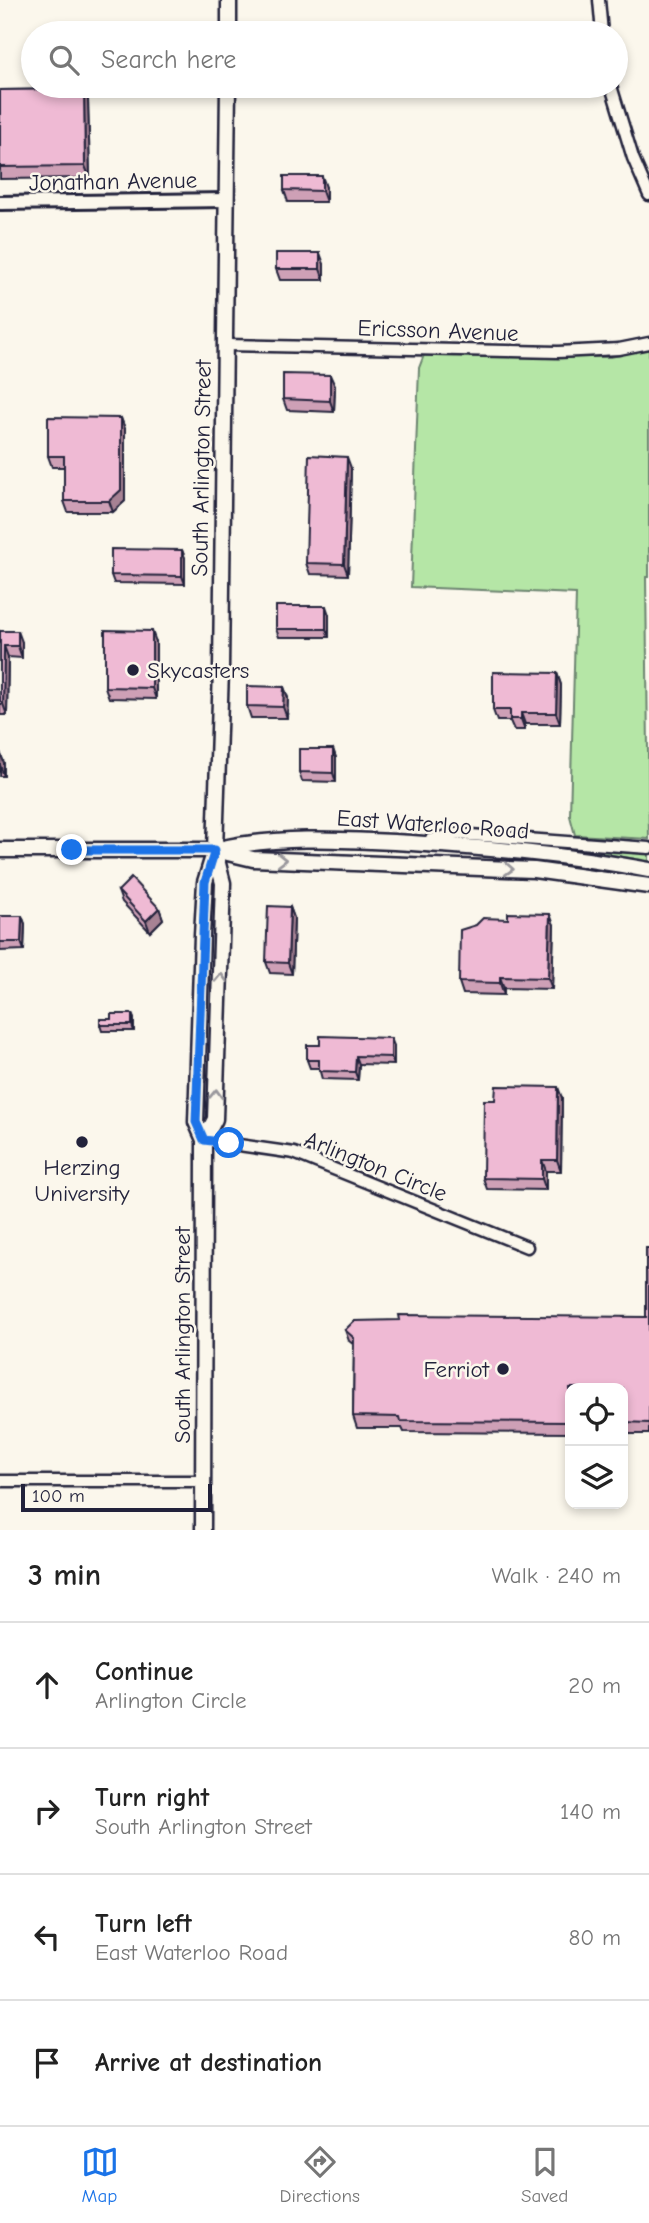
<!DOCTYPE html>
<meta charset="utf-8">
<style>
body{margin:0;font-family:"Comic Neue",sans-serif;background:#f6f6f6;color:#222}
.controls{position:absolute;right:21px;bottom:21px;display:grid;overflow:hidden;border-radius:14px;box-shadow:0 4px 10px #0003}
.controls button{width:63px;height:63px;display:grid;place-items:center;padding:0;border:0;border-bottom:2px solid #e0e0e0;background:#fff;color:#222;font:35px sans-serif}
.scale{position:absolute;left:21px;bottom:18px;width:191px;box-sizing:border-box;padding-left:7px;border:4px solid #22223b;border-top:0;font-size:19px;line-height:24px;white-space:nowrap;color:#22223b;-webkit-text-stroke:5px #fbf7ec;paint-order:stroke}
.stop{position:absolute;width:21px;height:21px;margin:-16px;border:5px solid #1a73e8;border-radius:50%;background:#fff}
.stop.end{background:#1a73e8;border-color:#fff;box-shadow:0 2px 7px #0008}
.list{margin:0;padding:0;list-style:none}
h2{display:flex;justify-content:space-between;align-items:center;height:91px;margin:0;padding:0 28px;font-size:30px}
h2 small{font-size:23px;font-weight:400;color:#767676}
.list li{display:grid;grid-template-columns:46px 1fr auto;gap:21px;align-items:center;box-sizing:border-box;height:126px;padding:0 28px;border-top:2px solid #e0e0e0}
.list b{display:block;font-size:26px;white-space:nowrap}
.list p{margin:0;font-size:23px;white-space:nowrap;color:#767676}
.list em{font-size:23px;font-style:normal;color:#767676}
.icon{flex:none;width:38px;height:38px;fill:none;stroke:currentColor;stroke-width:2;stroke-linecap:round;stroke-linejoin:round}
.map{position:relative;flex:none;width:649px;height:1530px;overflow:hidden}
.search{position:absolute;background:#fff;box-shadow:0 4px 10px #0003;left:21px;right:21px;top:21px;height:77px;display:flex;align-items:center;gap:18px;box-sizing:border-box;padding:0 24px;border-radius:38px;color:#767676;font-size:26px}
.sheet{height:595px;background:#fff}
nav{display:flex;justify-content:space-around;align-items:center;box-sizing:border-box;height:98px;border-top:2px solid #e0e0e0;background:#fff;font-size:19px;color:#767676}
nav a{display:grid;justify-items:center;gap:4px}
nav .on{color:#1a73e8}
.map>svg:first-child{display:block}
.green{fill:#b5e6a6;stroke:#6c8470;stroke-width:2}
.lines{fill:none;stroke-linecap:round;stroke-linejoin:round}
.minor-casing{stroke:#22223b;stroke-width:15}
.tertiary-casing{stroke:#22223b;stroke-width:18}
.secondary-casing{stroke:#22223b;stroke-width:19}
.minor{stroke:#fbf7ec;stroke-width:10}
.tertiary{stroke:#fbf7ec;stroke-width:12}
.secondary{stroke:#fbf7ec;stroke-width:14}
.wall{fill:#cea0b6;stroke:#22223b;stroke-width:2}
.shaded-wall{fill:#a78294;stroke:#22223b;stroke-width:2}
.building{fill:#efbad4;stroke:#22223b;stroke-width:2}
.oneway{stroke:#99979c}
.route{stroke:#1a73e8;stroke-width:9}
.poi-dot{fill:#22223b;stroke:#fbf7ec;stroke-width:2.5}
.labels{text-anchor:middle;stroke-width:5;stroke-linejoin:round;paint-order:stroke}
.street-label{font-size:23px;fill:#22223b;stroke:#fbf7ec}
.poi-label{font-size:23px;fill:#22223b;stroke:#fbf7ec;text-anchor:start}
</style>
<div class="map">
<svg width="649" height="1530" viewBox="0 0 649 1530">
<rect width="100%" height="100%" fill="#fbf7ec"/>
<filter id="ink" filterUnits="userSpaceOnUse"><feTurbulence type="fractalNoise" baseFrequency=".0143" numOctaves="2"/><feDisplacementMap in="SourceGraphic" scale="14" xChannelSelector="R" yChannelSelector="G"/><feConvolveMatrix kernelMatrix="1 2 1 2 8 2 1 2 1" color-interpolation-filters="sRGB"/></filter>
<g filter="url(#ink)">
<g class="green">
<polygon points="649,348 649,577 646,577 649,839 575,835 570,816 576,594 411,587 419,368 424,355 611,357"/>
<polygon points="566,848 649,854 649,861"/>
</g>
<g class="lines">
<defs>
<g id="minor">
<polyline points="599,0 602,33"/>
<polyline points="611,86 633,158 649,195"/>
<polyline points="225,345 558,352 619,349 649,343"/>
<polyline points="430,840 457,834 649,848"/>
<polyline points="204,1140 294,1153 527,1247"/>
<polyline points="0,1481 204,1481"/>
</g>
<polyline id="tertiary" points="0,203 227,200"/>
<g id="secondary">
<polyline points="229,33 229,0"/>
<path d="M219 849C276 836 336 839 394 842 479 847 565 854 649 870"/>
<polyline points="0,850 215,850 253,859 534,870 649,886"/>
<polyline points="204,1140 215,1119 223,883 215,852"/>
<polyline points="203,1530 204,1140 196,1122 202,935 205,882 215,850 221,670 228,86"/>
</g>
</defs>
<use href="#minor" class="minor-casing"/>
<use href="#tertiary" class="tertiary-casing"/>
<use href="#secondary" class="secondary-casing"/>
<use href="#minor" class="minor"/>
<use href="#tertiary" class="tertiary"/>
<use href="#secondary" class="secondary"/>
</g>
<g class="wall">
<polygon points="84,89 88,100 90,178 0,179 0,90"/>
<polygon points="326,187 326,202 288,202 284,190"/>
<polygon points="324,264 324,280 280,280 276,269"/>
<polygon points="335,386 334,412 287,410 283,399"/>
<polygon points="121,418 125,429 125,501 113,512 68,512 64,501 64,467 52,467 48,456"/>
<polygon points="351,468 348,575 310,574 306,563"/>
<polygon points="182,550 185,558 185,584 114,583 111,575"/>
<polygon points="329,615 329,637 279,637 276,629"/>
<polygon points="0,631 22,642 22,658 8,657 7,715 0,715"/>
<polygon points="156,642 156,699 109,698 105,687"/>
<polygon points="557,673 561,685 560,724 525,724 525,730 514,730 510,721 497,721 493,710"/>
<polygon points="284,687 288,698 287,718 251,718 247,706"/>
<polygon points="333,749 336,758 336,782 302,781 299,772"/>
<polygon points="0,752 4,763 4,776 0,776"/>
<polygon points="118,891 159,908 163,919 150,932 122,902"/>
<polygon points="290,907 294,918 292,974 270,973 266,962"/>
<polygon points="0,916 22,916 25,924 24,950 0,951"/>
<polygon points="554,925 552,989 504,988 504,995 463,994 459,982"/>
<polygon points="132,1014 134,1019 134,1031 102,1031 100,1025 111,1019"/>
<polygon points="394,1046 394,1065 359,1064 358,1080 322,1079 319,1068 310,1068 307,1060"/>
<polygon points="562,1098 561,1171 546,1171 546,1190 487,1189 483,1178"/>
<polygon points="649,1248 649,1434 623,1434 623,1388 570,1388 570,1433 404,1432 402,1428 357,1428 353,1416 354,1345 349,1341 345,1330 646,1317"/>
</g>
<g class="shaded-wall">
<polygon points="84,89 88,100 90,178 85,166"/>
<polygon points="322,176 326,187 326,202 322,191"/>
<polygon points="320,253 324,264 324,280 320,269"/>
<polygon points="330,375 335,386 334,412 330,401"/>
<polygon points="121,418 125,429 125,501 113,512 109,501"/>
<polygon points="347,457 351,468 348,575 344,564"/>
<polygon points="182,550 185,558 185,584 182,576"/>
<polygon points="326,606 329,615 329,637 326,629"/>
<polygon points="18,631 22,642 22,658 18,646"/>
<polygon points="152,631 156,642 156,699 152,688"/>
<polygon points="4,646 8,657 7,715 3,704"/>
<polygon points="557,673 561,685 560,724 556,713"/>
<polygon points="284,687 288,698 287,718 283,707"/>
<polygon points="521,713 525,724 525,730 521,719"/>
<polygon points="333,749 336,758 336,782 333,773"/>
<polygon points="0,752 4,763 4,776 0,765"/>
<polygon points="290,907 294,918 292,974 288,963"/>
<polygon points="159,908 163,919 150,932 146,921"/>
<polygon points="550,914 554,925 552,989 548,978"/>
<polygon points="22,916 25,924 24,950 21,942"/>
<polygon points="500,977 504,988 504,995 500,983"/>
<polygon points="132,1014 134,1019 134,1031 132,1025"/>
<polygon points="391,1038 394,1046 394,1065 391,1057"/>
<polygon points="356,1056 359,1064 358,1080 355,1072"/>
<polygon points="558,1087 562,1098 561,1171 557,1160"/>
<polygon points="542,1160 546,1171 546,1190 542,1179"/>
</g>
<g class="building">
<polygon points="84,89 85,166 0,167 0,90"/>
<polygon points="284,176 322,176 322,191 284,190"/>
<rect x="276" y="253" width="44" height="16"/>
<polygon points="283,374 330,375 330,401 283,399"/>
<polygon points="48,417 121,418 121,490 109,501 64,501 64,456 48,456"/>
<polygon points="309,455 347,457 344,564 306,563"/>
<polygon points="111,549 182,550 182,576 111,575"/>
<rect x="276" y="606" width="50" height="23"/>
<polygon points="105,630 152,631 152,688 105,687"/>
<polygon points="0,631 18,631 18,646 4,646 3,704 0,704"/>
<polygon points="493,672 557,673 556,713 521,713 521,719 510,719 510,710 493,710"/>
<polygon points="247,686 284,687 283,707 247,706"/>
<polygon points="299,749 333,749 333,773 299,772"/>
<polygon points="131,878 159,908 146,921 118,891"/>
<polygon points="268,906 290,907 288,963 266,962"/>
<polygon points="508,913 550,914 548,978 500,977 500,983 459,982 460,930 476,925 483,918 508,919"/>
<polygon points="0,916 22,916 21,942 0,942"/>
<polygon points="111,1014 132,1014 132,1025 100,1025 100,1019 111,1019"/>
<polygon points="320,1036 391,1038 391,1057 356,1056 355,1072 319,1071 319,1060 307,1060 307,1045 320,1045"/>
<polygon points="496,1086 558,1087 557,1160 542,1160 542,1179 483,1178 484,1100 495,1100"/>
<polygon points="646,1248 649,1248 649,1423 623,1422 623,1388 570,1388 570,1422 400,1421 399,1417 353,1416 354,1338 345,1330 354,1321 400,1320 399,1315 646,1317"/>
</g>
<defs><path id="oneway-chevron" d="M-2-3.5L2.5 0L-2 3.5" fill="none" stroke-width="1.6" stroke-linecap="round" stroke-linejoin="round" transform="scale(1.75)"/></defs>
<g class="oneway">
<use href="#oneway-chevron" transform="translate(282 860) rotate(1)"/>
<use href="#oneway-chevron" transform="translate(509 869) rotate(3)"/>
<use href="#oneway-chevron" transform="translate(221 978) rotate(-88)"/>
<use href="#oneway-chevron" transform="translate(216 1094) rotate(-88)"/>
</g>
</g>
<g class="lines" filter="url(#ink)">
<polyline class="route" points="72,850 215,850 205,882 196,1122 204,1140 229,1143"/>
</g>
<g class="poi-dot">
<circle cx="133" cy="670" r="7"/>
<circle cx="82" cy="1142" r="7"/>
<circle cx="503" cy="1369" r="7"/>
</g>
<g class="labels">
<g class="street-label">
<text transform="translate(113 181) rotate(-1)" y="8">Jonathan Avenue</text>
<text transform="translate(438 330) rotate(2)" y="8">Ericsson Avenue</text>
<text transform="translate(201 468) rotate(-89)" y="8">South Arlington Street</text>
<text transform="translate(433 824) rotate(4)" y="8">East Waterloo Road</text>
<text transform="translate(376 1166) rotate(22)" y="8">Arlington Circle</text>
<text transform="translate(182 1335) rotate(-90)" y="8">South Arlington Street</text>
</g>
<g class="poi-label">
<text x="147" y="678">Skycasters</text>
<text x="82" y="1175" text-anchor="middle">Herzing<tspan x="82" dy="26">University</tspan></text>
<text x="489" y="1377" text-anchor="end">Ferriot</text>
</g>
</g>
</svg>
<div class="controls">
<button><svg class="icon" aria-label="locate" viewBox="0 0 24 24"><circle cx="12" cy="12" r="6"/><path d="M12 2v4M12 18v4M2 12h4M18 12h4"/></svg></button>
<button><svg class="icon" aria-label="layers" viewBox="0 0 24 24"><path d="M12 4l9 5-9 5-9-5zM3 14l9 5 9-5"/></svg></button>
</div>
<div class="scale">100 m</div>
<div class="stop" style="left:229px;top:1143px"></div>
<div class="stop end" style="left:72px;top:850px"></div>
<div class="search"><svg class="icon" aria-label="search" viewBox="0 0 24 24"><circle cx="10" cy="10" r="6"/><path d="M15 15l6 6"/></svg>Search here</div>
</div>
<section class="sheet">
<h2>3 min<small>Walk · 240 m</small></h2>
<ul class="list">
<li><svg class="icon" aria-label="ahead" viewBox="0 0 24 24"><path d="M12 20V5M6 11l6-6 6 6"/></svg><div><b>Continue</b><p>Arlington Circle</p></div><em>20 m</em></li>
<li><svg class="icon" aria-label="right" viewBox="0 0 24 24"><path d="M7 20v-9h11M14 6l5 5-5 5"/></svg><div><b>Turn right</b><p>South Arlington Street</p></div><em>140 m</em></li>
<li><svg class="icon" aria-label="left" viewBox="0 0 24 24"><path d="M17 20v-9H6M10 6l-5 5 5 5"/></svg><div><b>Turn left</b><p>East Waterloo Road</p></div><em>80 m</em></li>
<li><svg class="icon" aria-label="arrive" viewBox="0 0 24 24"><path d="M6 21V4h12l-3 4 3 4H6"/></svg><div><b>Arrive at destination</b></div></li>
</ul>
</section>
<nav>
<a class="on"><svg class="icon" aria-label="map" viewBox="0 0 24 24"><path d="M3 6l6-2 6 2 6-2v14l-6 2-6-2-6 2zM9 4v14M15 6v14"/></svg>Map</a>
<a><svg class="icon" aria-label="directions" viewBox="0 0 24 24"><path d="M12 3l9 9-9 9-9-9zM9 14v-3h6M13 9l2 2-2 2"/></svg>Directions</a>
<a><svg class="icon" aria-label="saved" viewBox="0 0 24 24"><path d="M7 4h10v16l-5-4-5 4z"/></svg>Saved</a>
</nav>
